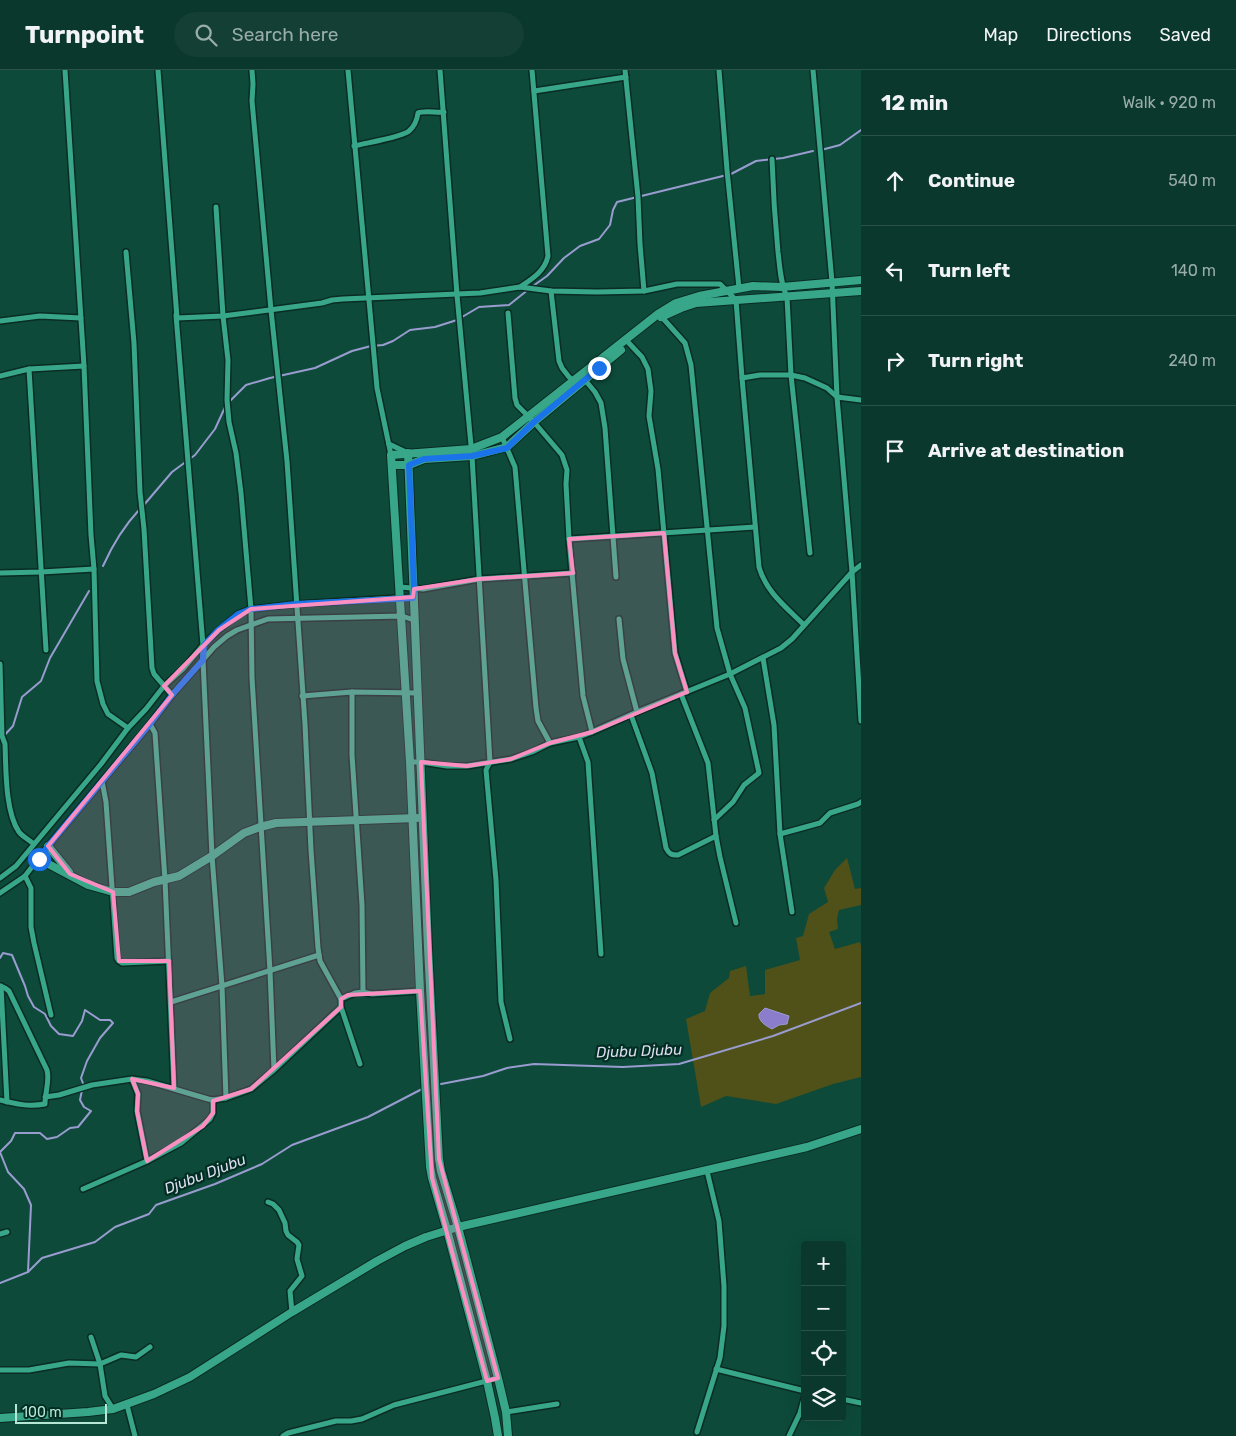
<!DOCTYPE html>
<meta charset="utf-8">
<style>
body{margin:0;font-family:Rubik,sans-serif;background:#133f34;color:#f1f3f6}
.controls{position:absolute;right:15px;bottom:15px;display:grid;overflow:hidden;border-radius:5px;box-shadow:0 5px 20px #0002}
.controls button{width:45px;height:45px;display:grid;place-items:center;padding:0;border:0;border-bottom:1px solid #2a5248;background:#0a382c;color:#f1f3f6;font:25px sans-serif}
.scale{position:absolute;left:15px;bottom:12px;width:92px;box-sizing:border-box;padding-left:5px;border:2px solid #b6e6d5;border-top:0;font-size:14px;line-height:18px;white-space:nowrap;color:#b6e6d5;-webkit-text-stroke:4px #002e22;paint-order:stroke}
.stop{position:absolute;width:15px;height:15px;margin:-11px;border:4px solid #1a73e8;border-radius:50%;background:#fff}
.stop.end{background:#1a73e8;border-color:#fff;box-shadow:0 1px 5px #0008}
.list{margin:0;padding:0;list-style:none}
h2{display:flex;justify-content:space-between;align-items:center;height:65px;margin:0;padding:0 20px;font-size:21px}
h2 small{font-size:16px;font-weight:400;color:#99aca9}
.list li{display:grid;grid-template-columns:32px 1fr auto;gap:15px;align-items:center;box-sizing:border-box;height:90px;padding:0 20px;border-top:1px solid #2a5248}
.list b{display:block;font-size:19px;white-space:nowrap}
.list em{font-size:16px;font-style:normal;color:#99aca9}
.icon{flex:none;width:28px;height:28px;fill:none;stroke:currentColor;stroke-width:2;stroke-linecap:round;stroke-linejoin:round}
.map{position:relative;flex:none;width:861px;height:1366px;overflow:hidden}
header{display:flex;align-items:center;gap:30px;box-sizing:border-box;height:70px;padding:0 25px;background:#0a382c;border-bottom:1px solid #2a5248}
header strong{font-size:24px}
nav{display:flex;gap:28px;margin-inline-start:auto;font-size:18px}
.search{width:350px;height:45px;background:#133f34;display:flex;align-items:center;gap:12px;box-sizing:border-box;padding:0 18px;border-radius:28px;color:#99aca9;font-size:19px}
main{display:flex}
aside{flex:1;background:#0a382c}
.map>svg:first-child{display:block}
.green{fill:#4f5118}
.water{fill:#8c7dcc;stroke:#999ccf}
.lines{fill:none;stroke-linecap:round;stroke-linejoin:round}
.stream{stroke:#999ccf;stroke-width:2}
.street-casing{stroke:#0a2c23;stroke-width:8}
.secondary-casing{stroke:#0a2c23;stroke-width:10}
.street{stroke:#38a789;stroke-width:5}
.secondary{stroke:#38a789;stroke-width:8}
.route{stroke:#1a73e8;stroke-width:6}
.marked{fill:#fc8fc2;fill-opacity:0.2;stroke:#fc8fc2;stroke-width:4;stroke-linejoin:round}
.labels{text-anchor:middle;stroke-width:4.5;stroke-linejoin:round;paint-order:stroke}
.water-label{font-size:15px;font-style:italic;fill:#dfddf2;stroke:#002e22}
</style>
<header>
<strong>Turnpoint</strong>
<div class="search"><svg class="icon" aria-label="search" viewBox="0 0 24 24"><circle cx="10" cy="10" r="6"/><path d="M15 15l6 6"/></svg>Search here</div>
<nav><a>Map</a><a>Directions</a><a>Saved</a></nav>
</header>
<main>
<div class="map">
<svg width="861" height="1366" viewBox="0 0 861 1366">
<rect width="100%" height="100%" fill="#0d4a3a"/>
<polygon class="green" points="847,788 855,819 861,818 861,835 839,840 837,849 838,859 829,862 835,879 860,872 861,876 861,1007 833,1014 776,1034 726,1026 701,1037 686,949 705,941 710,923 729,908 730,901 746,896 750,926 765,924 765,900 800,890 796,868 803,866 809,844 828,832 824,818 835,800"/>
<path class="water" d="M765 938 789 946 787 954 779 955 772 959C766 956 758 951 759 944Z"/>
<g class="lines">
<g class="stream">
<polyline points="821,80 840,75 861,60"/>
<polyline points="533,216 547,206 564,188 580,176 599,169 610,155 613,140 617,132 731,104 756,91 783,88 813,81"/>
<polyline points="229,332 246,315 270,308 315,298 352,281 371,276 383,275 393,271 410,260 435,257 457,250 479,237 509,235 529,219"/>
<polyline points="143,436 172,402 195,385 215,359 226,335"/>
<path d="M103 496C112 476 124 456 139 440"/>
<polyline points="0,670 13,656 22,627 41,611 50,588 89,521"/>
<polyline points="0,888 3,883 12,885 25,916 28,926 34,937 45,944 51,956 59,964 73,966 82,951 85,940 100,950 110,950 113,953 100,968 87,991 81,1008 84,1016"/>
<polyline points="441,1014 483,1006 507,998 534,994 623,997 679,994 773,966 861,933"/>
<polyline points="28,1202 31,1135 24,1119 8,1102 0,1082 11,1071 15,1063 40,1063 47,1069 57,1067 70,1058 78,1057 91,1041 84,1037 80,1030 82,1020"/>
<polyline points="0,1213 28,1202 42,1188 95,1172 115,1157 149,1144 156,1135 215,1114 262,1094 292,1075 368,1047 422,1019"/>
</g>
<defs>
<g id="street">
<polyline points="65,0 84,296 91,465 94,499 97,611 103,634 108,644 128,658"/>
<path d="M158 0 177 248 223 246 322 233 332 230 343 229 480 223 520 217 551 221 597 222 644 221 677 214H720L736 230 742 308 759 497C766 522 786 537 804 555"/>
<polyline points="252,0 253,14 252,31 271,240 287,391 305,654 311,780 318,878 320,891 341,929"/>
<polyline points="348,0 377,318 391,385"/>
<polyline points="440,0 457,225 472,386 490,692 486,700 496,810 501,932 510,969"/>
<polyline points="625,0 638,127 640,174 644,221"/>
<polyline points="719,0 727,100 739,218"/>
<polyline points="813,0 832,212 837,327 852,502 861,651"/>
<polyline points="534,21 626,7"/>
<path d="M354 76C365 73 403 67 409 61 415 56 417 50 418 43 424 40 437 43 444 42"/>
<path d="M772 89C773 120 775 151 778 182 780 197 780 212 787 227L791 305 810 483"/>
<polyline points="216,137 223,246 228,290 227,330 229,352 236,383 241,423 251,539 252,608 270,901 274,1000"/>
<polyline points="126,182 134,273 140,422 144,459 152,598 154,604 172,625"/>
<path d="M520 217C532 209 545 201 548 186L532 0"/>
<polyline points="551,221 559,291 562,298 569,307 573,310 585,310 595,322 601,333 605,358 616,507"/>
<polyline points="508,243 515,328 517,335 534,352 562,385 567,400 566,414 569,469 583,626 592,662"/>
<polyline points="176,245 203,575 203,590 212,786 222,916 226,1028"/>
<polyline points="660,245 685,273 691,295 717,558 730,604 745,638 759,703 744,715 733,732 714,750"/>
<polyline points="0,251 40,246 81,248"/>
<polyline points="626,270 642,287 648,299 651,321 649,346 658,399 675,583 687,622"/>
<polyline points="29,299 46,580"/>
<polyline points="0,306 29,299 84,296"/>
<polyline points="742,308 760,305 791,305 805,308 827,318 837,327 861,330"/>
<polyline points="502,367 515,397 536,638 538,651 550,673"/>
<polyline points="389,374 408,383"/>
<polyline points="569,469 755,457"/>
<polyline points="0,503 41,502 94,499"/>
<polyline points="400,517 423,519 479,509 573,503"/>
<polyline points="619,549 623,589 637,642"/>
<polyline points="763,588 774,655 780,764 792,842"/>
<path d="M0 594 2 666 5 674C6 698 5 742 19 762 22 766 29 770 34 774"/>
<polyline points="352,622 352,685 362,835 363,922"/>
<polyline points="681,624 708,693 716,766 720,787 736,853"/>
<polyline points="302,626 352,622 418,623"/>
<path d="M631 645 652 703 666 778C669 784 671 785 678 785L716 766"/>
<polyline points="150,654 155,663 165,810 174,1018"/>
<polyline points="579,667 588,692 601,884"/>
<polyline points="410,692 421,692 447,696 467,696 511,689 532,682 550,673 579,667 592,662 637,642 730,604 781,578 792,569 852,502 861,495"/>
<polyline points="102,711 106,732 117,888 119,891 122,893 169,891"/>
<polyline points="780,764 820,753 830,743 858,734 861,732"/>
<polyline points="25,806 31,818 31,857 34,873 51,945"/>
<polyline points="0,808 16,796 101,694 128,658 146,639 164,616 183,599 203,575 219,560 238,544 251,539 296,534 413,527"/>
<polyline points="0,823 25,806 48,776 150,654 172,625 214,577 227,566 237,560 268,549 402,546 414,550"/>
<path d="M0 916 5 918 9 921 47 1000C50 1011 45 1022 45 1034 28 1037 16 1034 0 1030"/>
<polyline points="1,916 7,1032"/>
<polyline points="171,932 319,885"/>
<polyline points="341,937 360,994"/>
<polyline points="132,1009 138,1024 137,1041 147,1091"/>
<polyline points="45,1027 59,1025 92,1015 132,1009 147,1011 208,1029 213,1030 226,1028 251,1019 274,1000 341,937 341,929 355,923 363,922 372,924 420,921"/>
<polyline points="83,1119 147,1091 181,1073 210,1049 213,1043 213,1030"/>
<polyline points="268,1132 273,1134 279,1140 285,1153 286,1161 288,1165 297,1172 299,1175 297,1189 302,1206 290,1221 292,1242"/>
<polyline points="0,1164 7,1162"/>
<polyline points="91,1267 100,1294 105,1326 113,1339"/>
<polyline points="716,1299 805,1321"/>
<polyline points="0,1300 29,1300 69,1293 100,1294 121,1285 136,1287 150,1277"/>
<polyline points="842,1329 861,1333"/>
<polyline points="127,1335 135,1366"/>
<polyline points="506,1342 557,1334"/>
<polyline points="697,1362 720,1288 724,1256 724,1216 719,1151 707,1101"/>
<polyline points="283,1366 288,1363 336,1351 351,1351 362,1349 394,1335 498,1308"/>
<polyline points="789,1366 800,1343 805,1325"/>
</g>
<g id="secondary">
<polyline points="661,247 681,238 696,233 861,221"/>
<polyline points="408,383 428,878 439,1089 441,1101 458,1157 498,1308 506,1342 508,1366"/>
<polyline points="392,395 409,395 424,389 472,386 507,377 534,352 621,280"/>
<polyline points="48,776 69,802"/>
<polyline points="39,789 88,815 113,822 129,822 154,812 179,806 212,786 244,763 260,757 276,753 417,748"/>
<polyline points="0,1348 88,1342 113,1339 154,1324 190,1307 292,1242 377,1191 405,1176 426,1167 458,1157 807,1077 861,1059"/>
<polyline points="498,1366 495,1348 487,1311 447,1160 432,1108 430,1097 420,921 410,692 391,385 471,379 502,367 658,244 676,233 699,226 753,216 782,217 861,210"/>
</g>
</defs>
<use href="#street" class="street-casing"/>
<use href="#secondary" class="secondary-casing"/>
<use href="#street" class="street"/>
<use href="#secondary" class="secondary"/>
</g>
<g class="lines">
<polyline class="route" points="39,789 48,776 150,654 172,625 203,590 204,575 218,560 238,544 251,539 296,534 413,528 414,519 409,395 424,389 472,386 507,378 534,352 599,298"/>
</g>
<path class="marked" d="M664 463 675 583 687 622 592 662 550 673 511 689 467 696 421 692 439 1089 498 1308 487 1311 432 1108 420 921 348 925 341 929V937L251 1019 213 1031V1043L203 1056 147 1091 137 1041 138 1024 132 1009 174 1018 169 891H119L113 822 70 804 48 776 172 625 164 616 219 560 251 539 413 527 414 519 479 509 573 503 569 469Z"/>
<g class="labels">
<g class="water-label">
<text transform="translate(639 981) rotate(-2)" y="5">Djubu Djubu</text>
<text transform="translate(205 1104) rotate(-21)" y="5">Djubu Djubu</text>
</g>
</g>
</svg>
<div class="controls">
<button>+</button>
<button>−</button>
<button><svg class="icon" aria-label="locate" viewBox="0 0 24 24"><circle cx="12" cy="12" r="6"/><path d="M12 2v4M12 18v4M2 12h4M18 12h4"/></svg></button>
<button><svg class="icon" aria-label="layers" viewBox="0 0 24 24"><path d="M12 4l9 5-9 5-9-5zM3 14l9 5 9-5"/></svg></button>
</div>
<div class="scale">100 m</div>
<div class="stop" style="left:39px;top:789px"></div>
<div class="stop end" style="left:599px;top:298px"></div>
</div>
<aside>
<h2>12 min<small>Walk · 920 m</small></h2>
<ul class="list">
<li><svg class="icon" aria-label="ahead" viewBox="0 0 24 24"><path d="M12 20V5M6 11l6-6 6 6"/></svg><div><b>Continue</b></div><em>540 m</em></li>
<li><svg class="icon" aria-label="left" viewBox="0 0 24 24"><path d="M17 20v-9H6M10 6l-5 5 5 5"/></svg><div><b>Turn left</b></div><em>140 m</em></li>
<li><svg class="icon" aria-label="right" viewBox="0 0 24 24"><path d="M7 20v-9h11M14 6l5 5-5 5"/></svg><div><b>Turn right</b></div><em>240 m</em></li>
<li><svg class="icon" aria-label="arrive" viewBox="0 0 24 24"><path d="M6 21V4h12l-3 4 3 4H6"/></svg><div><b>Arrive at destination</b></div></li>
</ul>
</aside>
</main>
